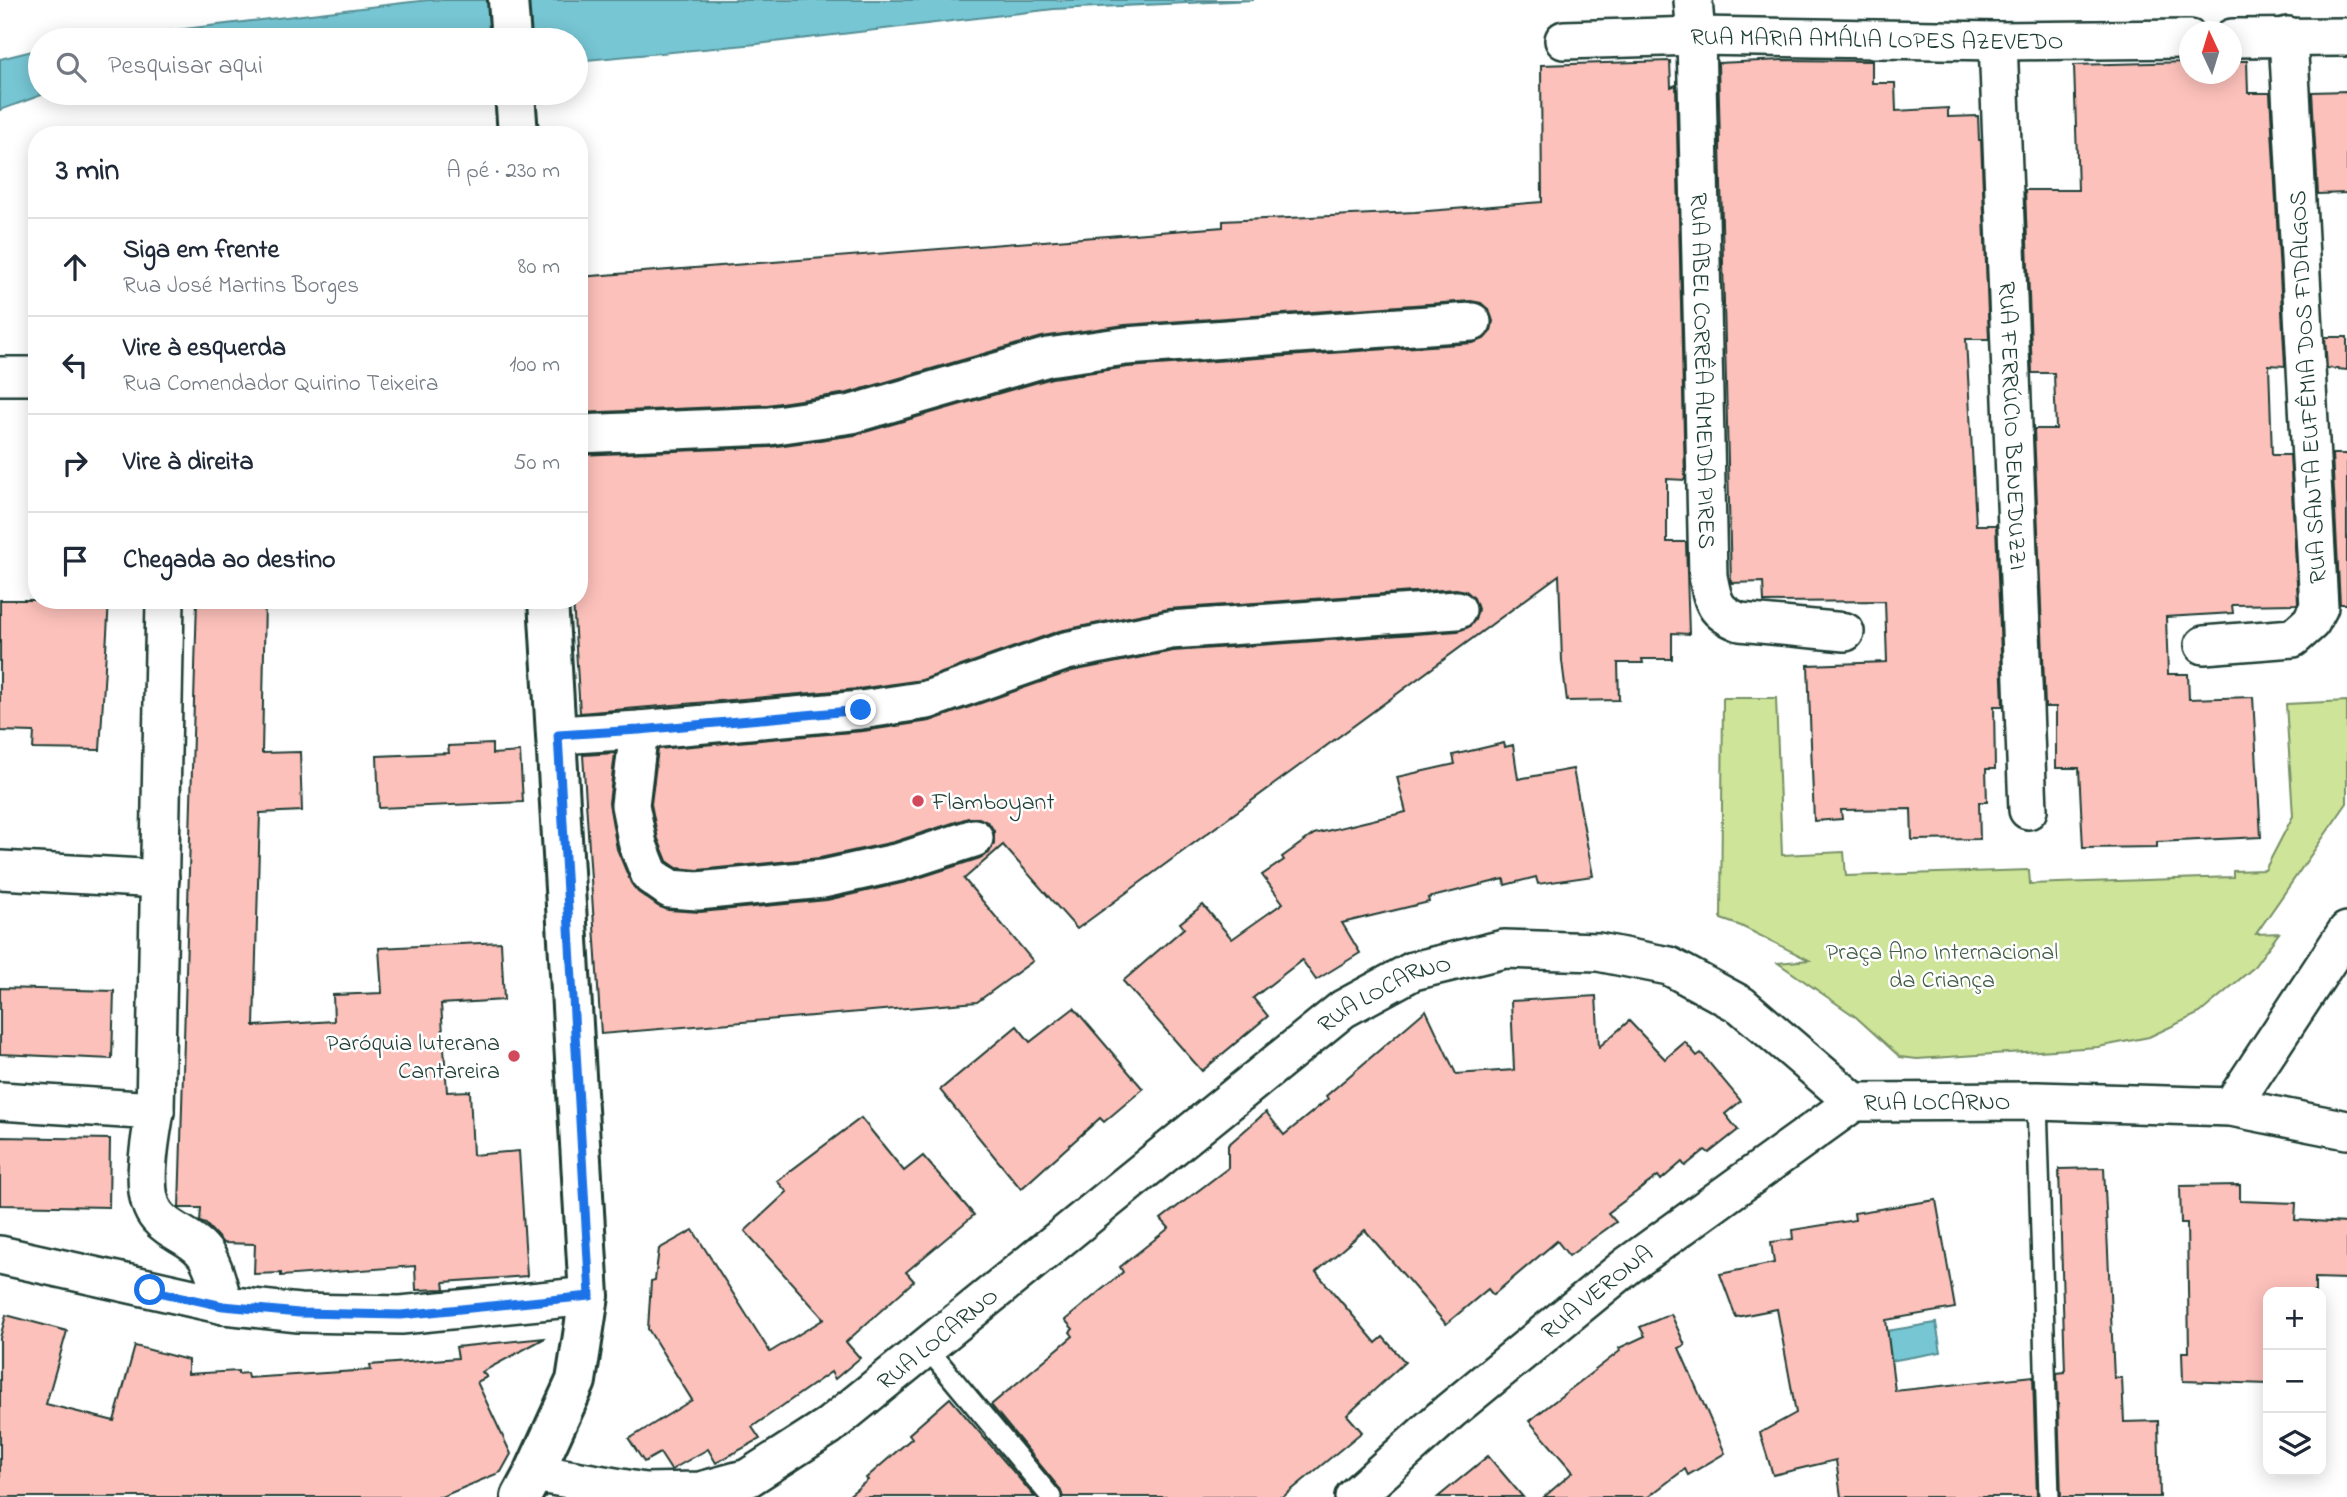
<!DOCTYPE html>
<html lang="pt">
<meta charset="utf-8">
<style>
body{margin:0;font-family:"Indie Flower",sans-serif;background:#f2f2f3;color:#1f2937}
.controls{position:absolute;right:21px;bottom:21px;display:grid;overflow:hidden;border-radius:14px;box-shadow:0 4px 18px #0003}
.controls button{width:63px;height:63px;display:grid;place-items:center;padding:0;border:0;border-bottom:2px solid #e0e1e3;background:#fff;color:#1f2937;font:35px sans-serif}
.compass{position:absolute;left:2179px;top:21px;width:63px;height:63px;border-radius:50%;background:#fff;box-shadow:0 4px 18px #0003;rotate:356deg}
.stop{position:absolute;width:21px;height:21px;margin:-16px;border:5px solid #1a73e8;border-radius:50%;background:#fff}
.stop.end{background:#1a73e8;border-color:#fff;box-shadow:0 2px 7px #0008}
.list{margin:0;padding:0;list-style:none}
h2{display:flex;justify-content:space-between;align-items:center;height:91px;margin:0;padding:0 28px;font-size:30px}
h2 small{font-size:23px;font-weight:400;color:#747a83}
.list li{display:grid;grid-template-columns:46px 1fr auto;gap:21px;align-items:center;box-sizing:border-box;height:98px;padding:0 28px;border-top:2px solid #e0e1e3}
.list b{display:block;font-size:26px;white-space:nowrap}
.list p{margin:0;font-size:23px;white-space:nowrap;color:#747a83}
.list em{font-size:23px;font-style:normal;color:#747a83}
.icon{flex:none;width:38px;height:38px;fill:none;stroke:currentColor;stroke-width:2;stroke-linecap:round;stroke-linejoin:round}
.map{position:relative;flex:none;width:2347px;height:1497px;overflow:hidden}
.search{position:absolute;background:#fff;box-shadow:0 4px 18px #0003;left:28px;top:28px;width:560px;height:77px;display:flex;align-items:center;gap:18px;box-sizing:border-box;padding:0 24px;border-radius:38px;color:#747a83;font-size:26px}
.panel{position:absolute;background:#fff;box-shadow:0 4px 18px #0003;left:28px;top:126px;width:560px;height:483px;border-radius:28px}
.map>svg:first-child{display:block}
.green{fill:#cee499;stroke:#769066;stroke-width:2}
.water{fill:#77c6d4;stroke:#548f94;stroke-width:2}
.building{fill:#fdc1bb;stroke:#1f3d34;stroke-width:2}
.lines{fill:none;stroke-linecap:round;stroke-linejoin:round}
.service-casing{stroke:#1f3d34;stroke-width:24}
.minor-casing{stroke:#1f3d34;stroke-width:42}
.tertiary-casing{stroke:#1f3d34;stroke-width:44}
.service{stroke:#fff;stroke-width:19}
.minor{stroke:#fff;stroke-width:37}
.tertiary{stroke:#fff;stroke-width:38}
.route{stroke:#1a73e8;stroke-width:9}
.poi-dot{fill:#d1495b;stroke:#fff;stroke-width:2.5}
.labels{text-anchor:middle;stroke-width:5;stroke-linejoin:round;paint-order:stroke}
.street-label{font-size:24px;fill:#1f3d34;stroke:#fff}
.poi-label{font-size:24px;fill:#1f3d34;stroke:#fff;text-anchor:start}
.park-label{font-size:24px;fill:#425e48;stroke:#fff}
</style>
<div class="map">
<svg width="2347" height="1497" viewBox="0 0 2347 1497">
<rect width="100%" height="100%" fill="#fff"/>
<filter id="ink" filterUnits="userSpaceOnUse"><feTurbulence type="fractalNoise" baseFrequency=".0143" numOctaves="2"/><feDisplacementMap in="SourceGraphic" scale="14" xChannelSelector="R" yChannelSelector="G"/><feConvolveMatrix kernelMatrix="1 2 1 2 8 2 1 2 1" color-interpolation-filters="sRGB"/></filter>
<g filter="url(#ink)">
<polygon class="green" points="1723,698 1776,698 1782,855 1844,852 1846,876 2029,870 2030,884 2233,877 2233,871 2265,870 2293,816 2286,704 2347,701 2347,803 2256,934 2279,933 2253,968 2200,1013 2149,1037 2098,1047 1917,1059 1900,1057 1856,1017 1778,963 1809,960 1741,926 1721,919"/>
<g class="water">
<polygon points="428,0 1254,0 1054,9 757,44 576,61 576,40 92,40"/>
<polygon points="40,49 40,93 47,93 0,110 0,59"/>
<polygon points="1936,1323 1941,1352 1884,1362 1880,1332"/>
</g>
<g class="building">
<polygon points="1783,60 1872,61 1872,83 1895,83 1896,111 1948,108 1948,117 1978,116 1979,140 1981,140 1989,339 1966,339 1976,525 1996,525 2003,706 1994,706 1995,769 1986,769 1987,802 1979,802 1980,839 1912,840 1911,809 1841,810 1842,819 1814,821 1808,665 1887,662 1885,601 1764,602 1763,582 1731,583 1718,63"/>
<polygon points="1670,61 1671,87 1676,85 1685,480 1667,479 1667,542 1686,542 1689,634 1672,633 1672,659 1642,659 1643,663 1618,663 1619,700 1567,701 1562,661 1559,575 1077,929 1003,845 964,879 1033,961 977,1002 601,1034 583,755 615,753 609,803 617,849 631,883 638,892 658,906 668,910 700,912 827,900 906,882 980,858 989,853 994,843 994,831 989,823 979,818 968,818 894,842 820,858 698,870 677,868 667,861 658,839 651,804 658,749 863,731 930,721 1072,671 1173,651 1458,631 1469,627 1475,620 1478,609 1474,598 1466,591 1456,589 1168,609 1059,631 922,680 858,689 580,713 573,600 579,600 579,455 770,447 855,435 1052,378 1128,367 1473,343 1484,339 1491,331 1493,321 1489,310 1481,303 1471,301 1125,325 1042,337 848,393 767,405 579,413 579,277 1223,227 1223,221 1415,212 1542,202 1541,65"/>
<polygon points="2231,61 2247,61 2248,93 2270,93 2285,366 2269,365 2272,455 2290,455 2298,602 2297,604 2232,605 2233,613 2166,617 2167,646 2168,674 2188,674 2189,699 2253,697 2261,837 2157,842 2157,847 2083,848 2079,768 2056,768 2056,707 2045,707 2034,429 2056,429 2054,373 2032,373 2025,190 2078,190 2074,65 2189,62 2189,74 2231,74"/>
<polygon points="2347,91 2347,193 2318,194 2312,92"/>
<polygon points="2325,337 2347,337 2347,370 2327,368"/>
<polygon points="2332,454 2347,454 2347,604 2340,604"/>
<polygon points="0,600 109,600 100,750 33,749 34,732 0,731"/>
<polygon points="197,600 265,600 262,753 300,752 302,811 260,813 254,1026 334,1021 333,995 382,993 379,948 501,942 504,1000 441,1004 447,1092 470,1091 473,1155 519,1151 527,1276 444,1282 445,1289 416,1290 415,1266 281,1276 281,1273 254,1274 255,1244 223,1243 206,1224 200,1222 201,1208 179,1208"/>
<polygon points="1504,743 1505,747 1513,745 1518,779 1573,769 1593,876 1538,884 1536,877 1505,885 1504,879 1428,898 1429,902 1342,923 1360,953 1316,980 1302,960 1253,998 1268,1016 1202,1071 1123,981 1184,928 1180,923 1203,905 1232,939 1283,903 1262,875 1284,860 1282,857 1314,834 1406,812 1397,777 1455,764 1453,755"/>
<polygon points="492,744 492,754 520,752 523,802 379,808 377,756 449,753 448,746"/>
<polygon points="0,988 114,991 112,1059 0,1054"/>
<polygon points="1596,996 1599,1047 1629,1021 1665,1059 1685,1042 1697,1056 1701,1053 1741,1101 1725,1114 1738,1130 1709,1153 1705,1150 1685,1166 1682,1162 1661,1180 1658,1176 1608,1213 1616,1222 1569,1256 1557,1241 1493,1295 1488,1289 1446,1324 1365,1230 1316,1272 1376,1343 1383,1337 1405,1362 1347,1415 1362,1432 1283,1497 1063,1497 1060,1489 991,1405 1073,1336 1070,1332 1073,1329 1065,1320 1123,1272 1120,1267 1169,1228 1161,1219 1228,1168 1228,1145 1266,1112 1284,1135 1328,1099 1326,1096 1426,1010 1456,1074 1514,1070 1511,1001"/>
<polygon points="1074,1008 1143,1089 1104,1122 1100,1118 1021,1189 940,1090 1017,1026 1030,1042"/>
<polygon points="861,1118 904,1171 923,1156 974,1215 906,1272 914,1281 846,1342 860,1358 835,1379 831,1372 752,1427 760,1439 716,1463 708,1449 671,1470 660,1453 644,1462 629,1439 692,1400 648,1329 651,1281 655,1280 659,1249 693,1230 770,1352 824,1319 745,1231 787,1192 777,1181"/>
<polygon points="0,1137 110,1139 109,1207 0,1205"/>
<polygon points="2104,1168 2114,1378 2122,1378 2124,1422 2158,1421 2160,1497 2061,1497 2057,1373 2065,1372 2059,1169"/>
<polygon points="2240,1185 2240,1201 2296,1203 2295,1220 2347,1223 2347,1279 2315,1278 2315,1292 2268,1292 2268,1384 2183,1381 2182,1352 2189,1352 2187,1223 2181,1223 2180,1186"/>
<polygon points="1936,1200 1955,1308 1886,1320 1895,1391 2033,1376 2037,1497 1841,1497 1836,1460 1773,1475 1760,1433 1796,1413 1777,1309 1736,1317 1720,1274 1774,1263 1771,1242 1793,1239 1792,1230 1855,1220 1854,1213"/>
<polygon points="1671,1314 1685,1345 1679,1348 1725,1453 1688,1475 1685,1469 1648,1497 1544,1497 1573,1472 1529,1421 1620,1351 1619,1348 1645,1336 1640,1327"/>
<polygon points="6,1315 67,1331 46,1404 114,1421 135,1346 188,1360 188,1374 238,1371 238,1374 247,1373 248,1378 371,1370 370,1365 458,1358 456,1347 545,1338 482,1372 487,1377 477,1382 511,1454 501,1472 441,1497 0,1497 0,1338"/>
<polygon points="950,1398 1035,1497 847,1497 868,1480 866,1478 912,1438 909,1434"/>
<polygon points="1488,1456 1523,1497 1438,1497"/>
</g>
<g class="lines">
<defs>
<g id="service">
<polyline points="2037,1101 2049,1497"/>
<polyline points="927,1348 1051,1497"/>
</g>
<g id="minor">
<path id="s1" d="M1693 0 1696 36 1708 576C1713 602 1714 612 1740 622L1845 632"/>
<polyline points="2232,38 2347,37"/>
<path id="s2" d="M1564 40 1696 36 1998 41 2190 39"/>
<path id="s3" d="M1998 41 2028 810"/>
<polyline points="0,376 37,376"/>
<polyline points="579,434 769,426 852,414 1048,357 1126,346 1472,322"/>
<path d="M165 600 155 1111C151 1138 138 1195 158 1217 169 1231 190 1236 202 1250 215 1264 218 1288 224 1305"/>
<polyline points="2204,645 2293,638 2311,622 2319,607 2288,36"/>
<polyline points="639,730 630,805 638,845 650,875 670,889 698,891 823,879 900,862 974,838"/>
<polyline points="558,735 639,730 861,710 927,700 1066,651 1170,630 1457,610"/>
<polyline points="0,870 160,879"/>
<polyline points="0,1101 155,1111"/>
<polyline points="2231,1107 2347,931"/>
<polyline points="0,1255 224,1305 299,1313 401,1315 589,1296"/>
<path id="s4" d="M534 1473 644 1492 700 1491 748 1478 829 1426 1343 1009 1413 971 1504 949 1598 952 1669 966 1741 1005 1854 1102 2037 1101 2231 1107 2347 1130"/>
<path id="s5" d="M1354 1497 1450 1411 1627 1266 1854 1102"/>
</g>
<g id="tertiary">
<polyline points="508,0 511,40"/>
<polyline points="515,93 518,135"/>
<polyline points="521,1497 534,1473 576,1381 589,1296 548,600"/>
</g>
</defs>
<use href="#service" class="service-casing"/>
<use href="#minor" class="minor-casing"/>
<use href="#tertiary" class="tertiary-casing"/>
<use href="#service" class="service"/>
<use href="#minor" class="minor"/>
<use href="#tertiary" class="tertiary"/>
</g>
</g>
<g class="lines" filter="url(#ink)">
<polyline class="route" points="150,1290 223,1306 299,1313 401,1315 590,1296 558,735 639,730 861,710"/>
</g>
<g class="poi-dot">
<circle cx="918" cy="801" r="7"/>
<circle cx="514" cy="1056" r="7"/>
</g>
<g class="labels">
<g class="street-label">
<text dy="8" stroke="none"><textPath href="#s2" startOffset="313">RUA MARIA AMÁLIA LOPES AZEVEDO</textPath></text>
<text dy="8" stroke="none"><textPath href="#s1" startOffset="371">RUA ABEL CORRÊA ALMEIDA PIRES</textPath></text>
<text transform="translate(2307 387) rotate(-93)" y="8">RUA SANTA EUFÊMIA DOS FIDALGOS</text>
<text dy="8" stroke="none"><textPath href="#s3" startOffset="385">RUA FERRÚCIO BENEDUZZI</textPath></text>
<text dy="8" stroke="none"><textPath href="#s4" startOffset="1020">RUA LOCARNO</textPath></text>
<text dy="8" stroke="none"><textPath href="#s4" startOffset="1629">RUA LOCARNO</textPath></text>
<text dy="8" stroke="none"><textPath href="#s5" startOffset="318">RUA VERONA</textPath></text>
<text dy="8" stroke="none"><textPath href="#s4" startOffset="453">RUA LOCARNO</textPath></text>
</g>
<g class="poi-label">
<text x="932" y="809">Flamboyant</text>
<text x="500" y="1050" text-anchor="end">Paróquia luterana<tspan x="500" dy="28">Cantareira</tspan></text>
</g>
<g class="park-label">
<text x="1942" y="959">Praça Ano Internacional<tspan x="1942" dy="28">da Criança</tspan></text>
</g>
</g>
</svg>
<div class="controls">
<button>+</button>
<button>−</button>
<button><svg class="icon" aria-label="layers" viewBox="0 0 24 24"><path d="M12 4l9 5-9 5-9-5zM3 14l9 5 9-5"/></svg></button>
</div>
<svg class="compass" viewBox="-18 -18 36 36"><path d="M0-13l5 13h-10z" fill="#e53935"/><path d="M0 13l5-13h-10z" fill="#747a83"/></svg>
<div class="stop" style="left:150px;top:1290px"></div>
<div class="stop end" style="left:861px;top:710px"></div>
<div class="search"><svg class="icon" aria-label="search" viewBox="0 0 24 24"><circle cx="10" cy="10" r="6"/><path d="M15 15l6 6"/></svg>Pesquisar aqui</div>
<section class="panel">
<h2>3 min<small>A pé · 230 m</small></h2>
<ul class="list">
<li><svg class="icon" aria-label="ahead" viewBox="0 0 24 24"><path d="M12 20V5M6 11l6-6 6 6"/></svg><div><b>Siga em frente</b><p>Rua José Martins Borges</p></div><em>80 m</em></li>
<li><svg class="icon" aria-label="left" viewBox="0 0 24 24"><path d="M17 20v-9H6M10 6l-5 5 5 5"/></svg><div><b>Vire à esquerda</b><p>Rua Comendador Quirino Teixeira</p></div><em>100 m</em></li>
<li><svg class="icon" aria-label="right" viewBox="0 0 24 24"><path d="M7 20v-9h11M14 6l5 5-5 5"/></svg><div><b>Vire à direita</b></div><em>50 m</em></li>
<li><svg class="icon" aria-label="arrive" viewBox="0 0 24 24"><path d="M6 21V4h12l-3 4 3 4H6"/></svg><div><b>Chegada ao destino</b></div></li>
</ul>
</section>
</div>
